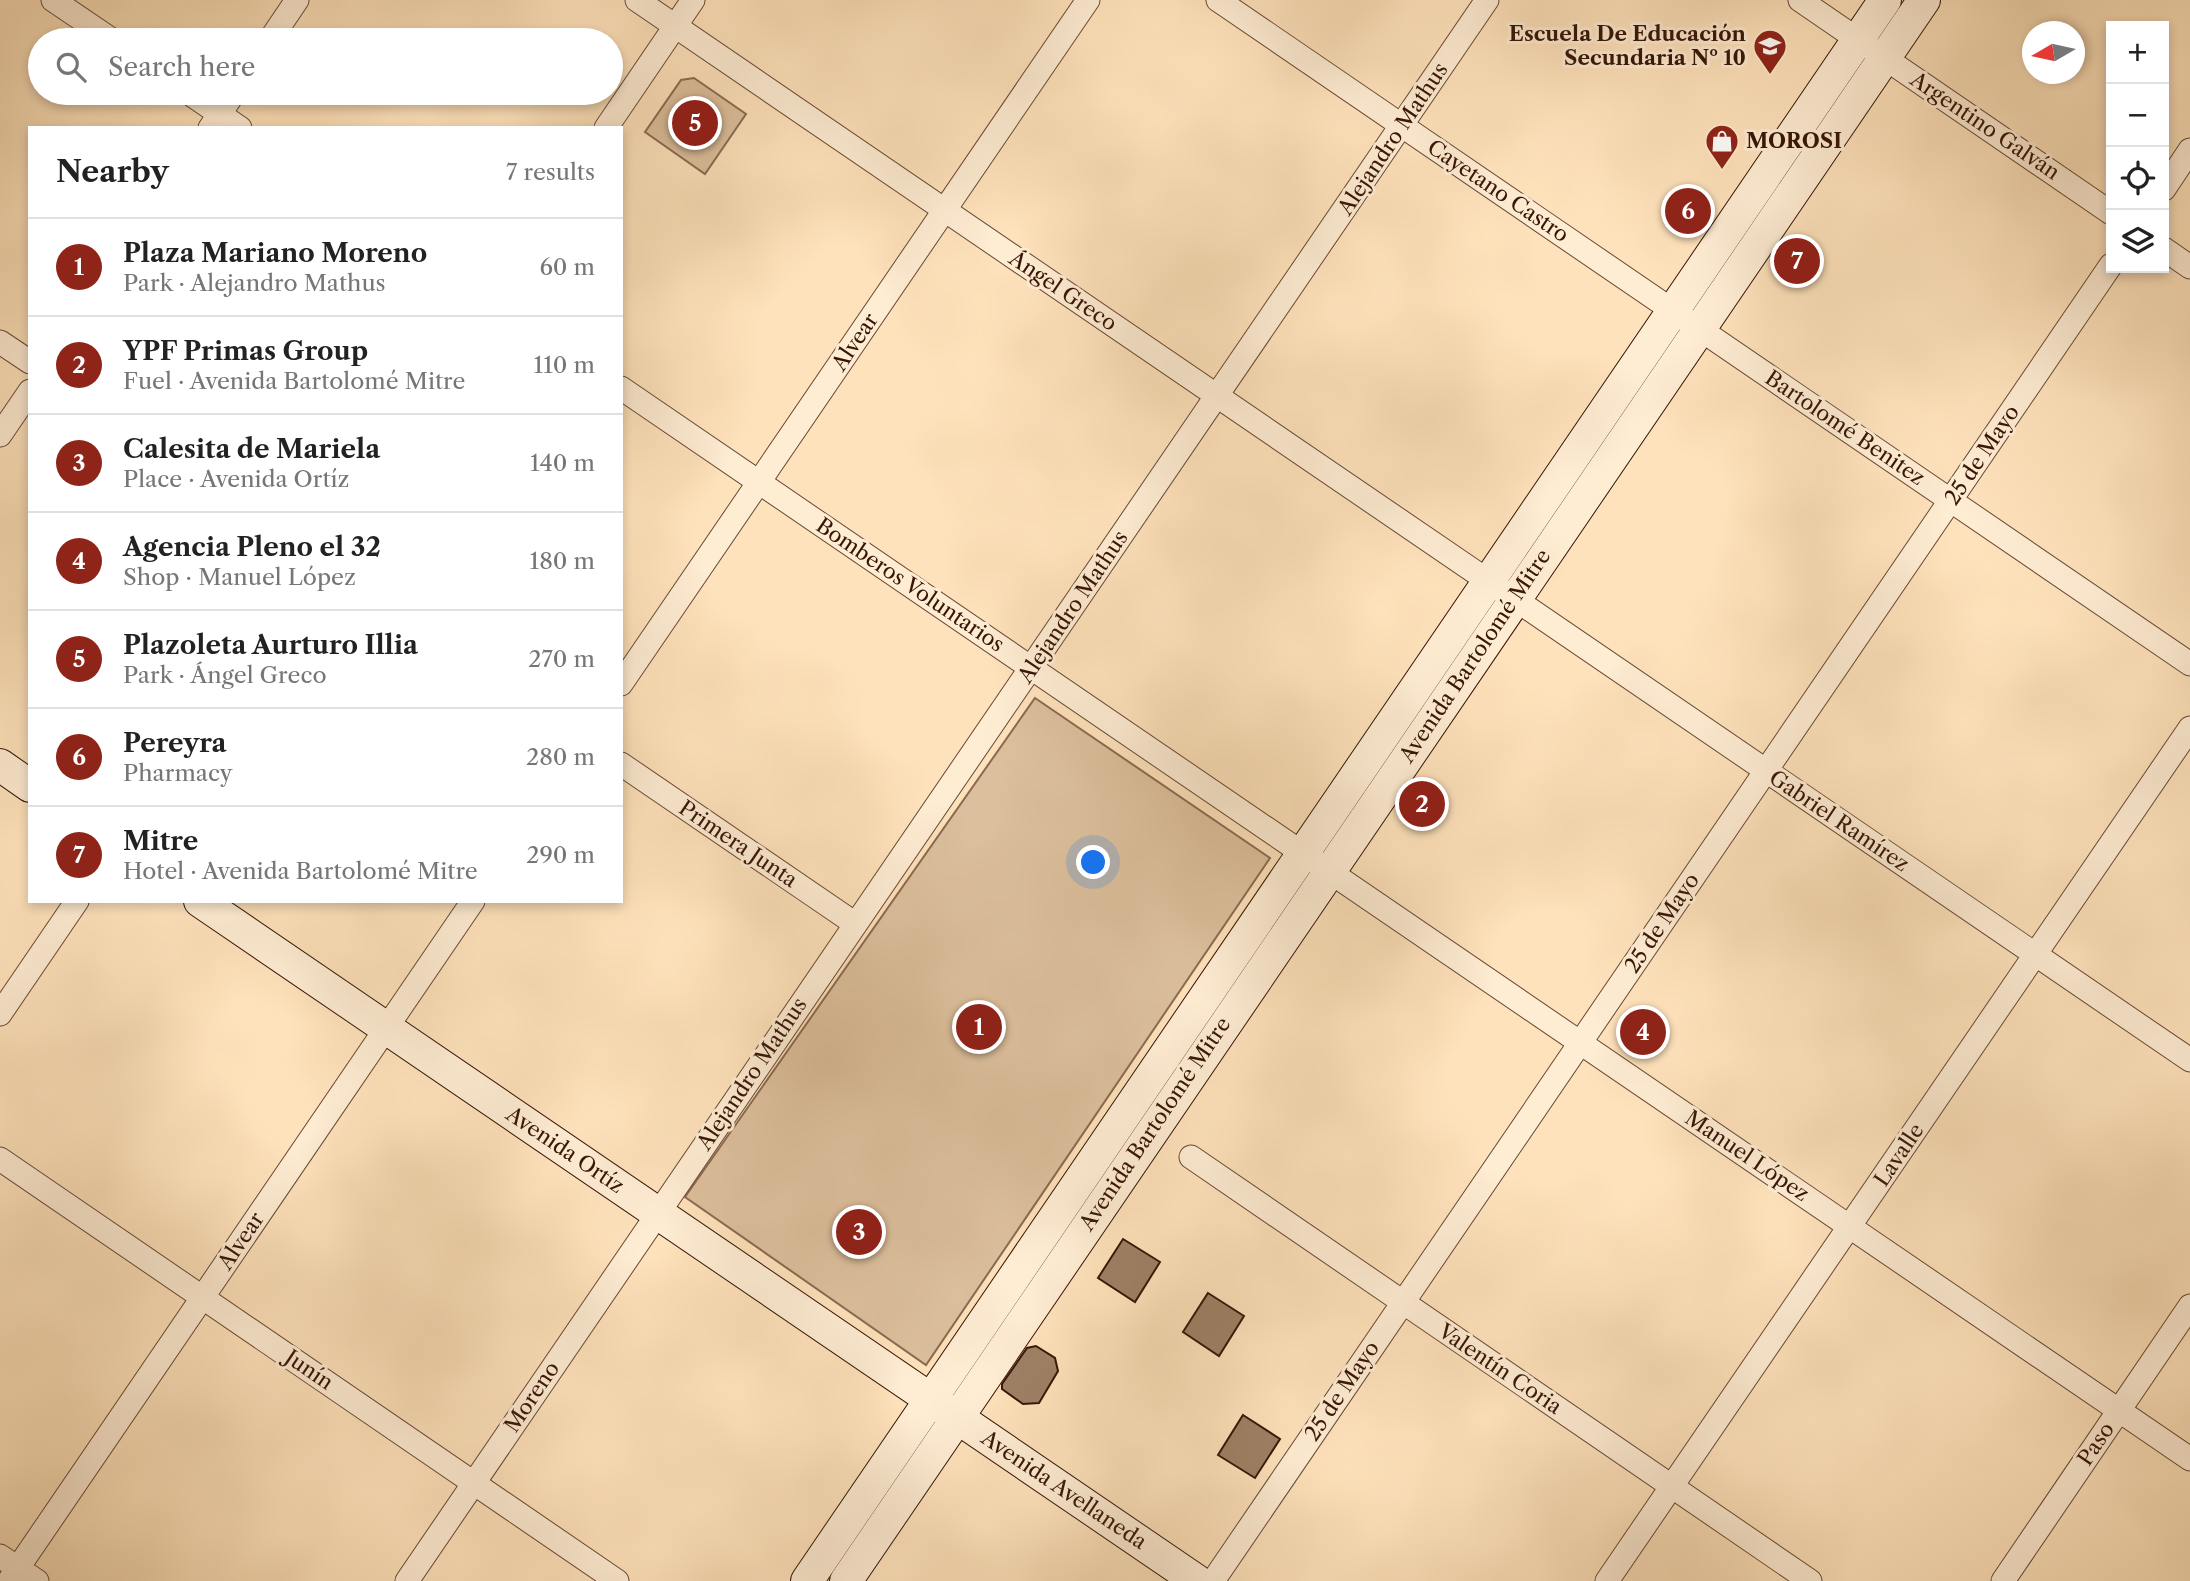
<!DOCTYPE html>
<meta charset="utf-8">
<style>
body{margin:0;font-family:"Libre Caslon Text",serif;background:#f2f2f2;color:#222}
.controls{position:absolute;right:21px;top:21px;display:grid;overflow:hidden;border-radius:0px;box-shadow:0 4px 10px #0003}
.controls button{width:63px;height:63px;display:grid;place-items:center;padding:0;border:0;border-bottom:2px solid #e0e0e0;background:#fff;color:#222;font:35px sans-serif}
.compass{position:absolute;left:2022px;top:21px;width:63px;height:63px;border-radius:50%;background:#fff;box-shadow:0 4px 10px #0003;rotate:261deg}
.you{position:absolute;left:1094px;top:863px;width:24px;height:24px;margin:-18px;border:5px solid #fff;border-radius:50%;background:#1a73e8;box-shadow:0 0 0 10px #1a73e833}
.badge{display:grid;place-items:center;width:46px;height:46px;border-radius:50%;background:#8f2418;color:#fff;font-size:23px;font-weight:700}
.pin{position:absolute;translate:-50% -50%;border:4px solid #fff;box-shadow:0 2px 7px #0006}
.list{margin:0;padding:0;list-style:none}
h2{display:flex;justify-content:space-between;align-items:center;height:91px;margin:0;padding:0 28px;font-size:30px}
h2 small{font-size:23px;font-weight:400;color:#767676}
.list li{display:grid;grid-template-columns:46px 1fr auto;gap:21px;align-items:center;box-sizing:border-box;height:98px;padding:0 28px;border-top:2px solid #e0e0e0}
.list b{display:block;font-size:26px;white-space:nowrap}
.list p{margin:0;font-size:23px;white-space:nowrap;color:#767676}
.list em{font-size:23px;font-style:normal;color:#767676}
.icon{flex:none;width:38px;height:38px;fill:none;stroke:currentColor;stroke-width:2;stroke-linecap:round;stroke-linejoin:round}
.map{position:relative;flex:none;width:2190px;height:1581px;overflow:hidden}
.search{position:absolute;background:#fff;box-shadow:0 4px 10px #0003;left:28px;top:28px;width:595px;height:77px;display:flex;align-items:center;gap:18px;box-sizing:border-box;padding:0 24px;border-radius:38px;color:#767676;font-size:26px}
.panel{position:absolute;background:#fff;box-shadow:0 4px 10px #0003;left:28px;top:126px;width:595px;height:777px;border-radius:0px}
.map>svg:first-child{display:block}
.green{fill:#dcbf9c;stroke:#8a6a52;stroke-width:2}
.building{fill:#9e8065;stroke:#371607;stroke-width:2}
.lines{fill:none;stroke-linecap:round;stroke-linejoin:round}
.street-casing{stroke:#694934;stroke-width:25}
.secondary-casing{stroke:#371607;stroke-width:34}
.street{stroke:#feecd3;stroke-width:23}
.secondary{stroke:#feecd3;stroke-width:32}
.labels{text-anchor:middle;stroke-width:6;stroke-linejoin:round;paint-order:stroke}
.poi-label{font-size:21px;font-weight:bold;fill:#371607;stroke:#feecd3;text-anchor:end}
.street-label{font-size:21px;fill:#371607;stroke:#feecd3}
</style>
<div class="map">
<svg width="2190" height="1581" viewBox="0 0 2190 1581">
<rect width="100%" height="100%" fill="#fee2bb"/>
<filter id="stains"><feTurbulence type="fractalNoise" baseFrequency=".00286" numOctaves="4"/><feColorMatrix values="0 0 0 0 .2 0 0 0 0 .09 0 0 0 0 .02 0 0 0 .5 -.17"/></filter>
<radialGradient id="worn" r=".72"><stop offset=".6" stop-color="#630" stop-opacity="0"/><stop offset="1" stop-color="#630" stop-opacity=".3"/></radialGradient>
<g class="green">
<polygon points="694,78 746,114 705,174 645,132 681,80"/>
<polygon points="1035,698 1270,858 926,1365 685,1197"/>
</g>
<g class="building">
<circle cx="859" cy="1231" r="12"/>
<polygon points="1123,1239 1160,1262 1135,1302 1098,1278"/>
<polygon points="1208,1293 1244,1316 1219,1356 1183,1332"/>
<polygon points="1036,1346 1055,1358 1058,1371 1039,1403 1023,1404 1002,1389 1002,1384 1027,1348"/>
<polygon points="1243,1415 1280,1439 1255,1478 1218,1455"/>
</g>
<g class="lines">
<defs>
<g id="street">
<polyline points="53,0 112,40"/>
<polyline points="637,0 2190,1060"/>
<polyline points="1218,0 2190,664"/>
<polyline points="1800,0 2111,213"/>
<polyline points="270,40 297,0"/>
<polyline points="189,93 240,128"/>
<polyline points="210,128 234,93"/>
<polyline points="606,128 693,0"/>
<polyline points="2164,189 2190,150"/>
<polyline points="2164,249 2190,267"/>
<polyline points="0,342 30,362"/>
<polyline points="621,388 2190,1459"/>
<polyline points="0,435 30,391"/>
<polyline points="621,684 1088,0"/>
<polyline points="621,764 854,923"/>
<polyline points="0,1014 77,901"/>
<polyline points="1191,1157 1810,1581"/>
<polyline points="0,1159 617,1581"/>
<polyline points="0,1556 37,1581"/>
<polyline points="9,1581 473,901"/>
<polyline points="407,1581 1487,0"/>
<polyline points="1213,1581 2111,265"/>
<polyline points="1607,1581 2190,728"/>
<polyline points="2003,1581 2190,1306"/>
</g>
<g id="secondary">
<polyline points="0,765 30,786"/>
<polyline points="200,901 1197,1581"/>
<polyline points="807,1581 1885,0"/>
<polyline points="846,1581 1924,0"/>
</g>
</defs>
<use href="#street" class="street-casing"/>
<use href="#secondary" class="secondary-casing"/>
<use href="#street" class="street"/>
<use href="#secondary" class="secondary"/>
</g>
<defs>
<symbol id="school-pin" viewBox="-11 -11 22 30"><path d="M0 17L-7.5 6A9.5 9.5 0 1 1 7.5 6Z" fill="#8f2418" stroke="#feecd3"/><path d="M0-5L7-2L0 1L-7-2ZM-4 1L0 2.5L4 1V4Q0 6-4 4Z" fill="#fff"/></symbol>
<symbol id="shop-pin" viewBox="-11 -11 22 30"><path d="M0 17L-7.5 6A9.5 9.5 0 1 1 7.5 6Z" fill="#8f2418" stroke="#feecd3"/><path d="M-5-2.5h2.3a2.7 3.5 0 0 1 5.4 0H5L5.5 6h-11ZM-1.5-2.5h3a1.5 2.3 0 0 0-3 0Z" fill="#fff"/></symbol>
</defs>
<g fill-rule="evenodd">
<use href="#school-pin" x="1751" y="27" width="38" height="52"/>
<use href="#shop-pin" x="1703" y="122" width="38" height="52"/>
</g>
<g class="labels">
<g class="poi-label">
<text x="1746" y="41">Escuela De Educación<tspan x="1746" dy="24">Secundaria Nº 10</tspan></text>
<text x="1746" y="148" text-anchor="start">MOROSI</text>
</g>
<g class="street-label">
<text transform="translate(1985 126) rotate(34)" y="7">Argentino Galván</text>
<text transform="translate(1393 139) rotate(-56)" y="7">Alejandro Mathus</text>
<text transform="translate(1498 191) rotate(34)" y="7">Cayetano Castro</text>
<text transform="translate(1063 291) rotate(34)" y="7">Ángel Greco</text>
<text transform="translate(855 342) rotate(-56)" y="7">Alvear</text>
<text transform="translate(1845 428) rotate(34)" y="7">Bartolomé Benitez</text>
<text transform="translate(1982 455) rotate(-56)" y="7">25 de Mayo</text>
<text transform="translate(910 585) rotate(34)" y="7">Bomberos Voluntarios</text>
<text transform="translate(1073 607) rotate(-56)" y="7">Alejandro Mathus</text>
<text transform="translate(1475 656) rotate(-56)" y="7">Avenida Bartolomé Mitre</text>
<text transform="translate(1839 821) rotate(34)" y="7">Gabriel Ramírez</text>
<text transform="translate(738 844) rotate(34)" y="7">Primera Junta</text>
<text transform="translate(1662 923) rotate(-56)" y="7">25 de Mayo</text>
<text transform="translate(752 1074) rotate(-56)" y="7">Alejandro Mathus</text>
<text transform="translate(1155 1124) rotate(-56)" y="7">Avenida Bartolomé Mitre</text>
<text transform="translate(565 1150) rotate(34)" y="7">Avenida Ortíz</text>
<text transform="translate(1899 1155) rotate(-56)" y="7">Lavalle</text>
<text transform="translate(1747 1156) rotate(34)" y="7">Manuel López</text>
<text transform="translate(241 1241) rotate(-56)" y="7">Alvear</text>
<text transform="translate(1500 1369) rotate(34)" y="7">Valentín Coria</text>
<text transform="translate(309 1370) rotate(34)" y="7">Junín</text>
<text transform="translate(1342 1391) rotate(-56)" y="7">25 de Mayo</text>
<text transform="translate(532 1397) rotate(-56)" y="7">Moreno</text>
<text transform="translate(2096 1444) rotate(-56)" y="7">Paso</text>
<text transform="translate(1064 1490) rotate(34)" y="7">Avenida Avellaneda</text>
</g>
</g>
<rect width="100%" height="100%" filter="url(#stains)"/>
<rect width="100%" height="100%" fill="url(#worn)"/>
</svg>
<div class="controls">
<button>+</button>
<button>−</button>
<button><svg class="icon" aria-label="locate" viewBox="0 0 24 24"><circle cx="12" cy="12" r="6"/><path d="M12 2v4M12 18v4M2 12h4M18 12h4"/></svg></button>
<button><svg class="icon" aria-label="layers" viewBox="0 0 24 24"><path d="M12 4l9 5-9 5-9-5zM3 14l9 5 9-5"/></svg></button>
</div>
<svg class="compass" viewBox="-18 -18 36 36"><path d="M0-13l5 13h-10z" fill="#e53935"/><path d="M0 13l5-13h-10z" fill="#767676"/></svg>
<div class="you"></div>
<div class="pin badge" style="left:979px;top:1027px">1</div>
<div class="pin badge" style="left:1422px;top:804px">2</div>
<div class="pin badge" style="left:859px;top:1232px">3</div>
<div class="pin badge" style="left:1643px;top:1032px">4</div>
<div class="pin badge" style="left:695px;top:123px">5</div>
<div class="pin badge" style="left:1688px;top:211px">6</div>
<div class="pin badge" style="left:1797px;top:261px">7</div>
<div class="search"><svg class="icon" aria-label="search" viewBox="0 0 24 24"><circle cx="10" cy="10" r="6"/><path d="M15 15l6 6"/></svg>Search here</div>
<section class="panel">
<h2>Nearby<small>7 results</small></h2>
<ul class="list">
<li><span class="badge">1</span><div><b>Plaza Mariano Moreno</b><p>Park · Alejandro Mathus</p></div><em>60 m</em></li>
<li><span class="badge">2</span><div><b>YPF Primas Group</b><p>Fuel · Avenida Bartolomé Mitre</p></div><em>110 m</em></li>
<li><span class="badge">3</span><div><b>Calesita de Mariela</b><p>Place · Avenida Ortíz</p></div><em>140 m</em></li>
<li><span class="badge">4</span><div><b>Agencia Pleno el 32</b><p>Shop · Manuel López</p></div><em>180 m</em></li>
<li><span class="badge">5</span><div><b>Plazoleta Aurturo Illia</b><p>Park · Ángel Greco</p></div><em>270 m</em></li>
<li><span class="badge">6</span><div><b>Pereyra</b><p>Pharmacy</p></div><em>280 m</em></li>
<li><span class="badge">7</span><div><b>Mitre</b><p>Hotel · Avenida Bartolomé Mitre</p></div><em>290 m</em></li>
</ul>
</section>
</div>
